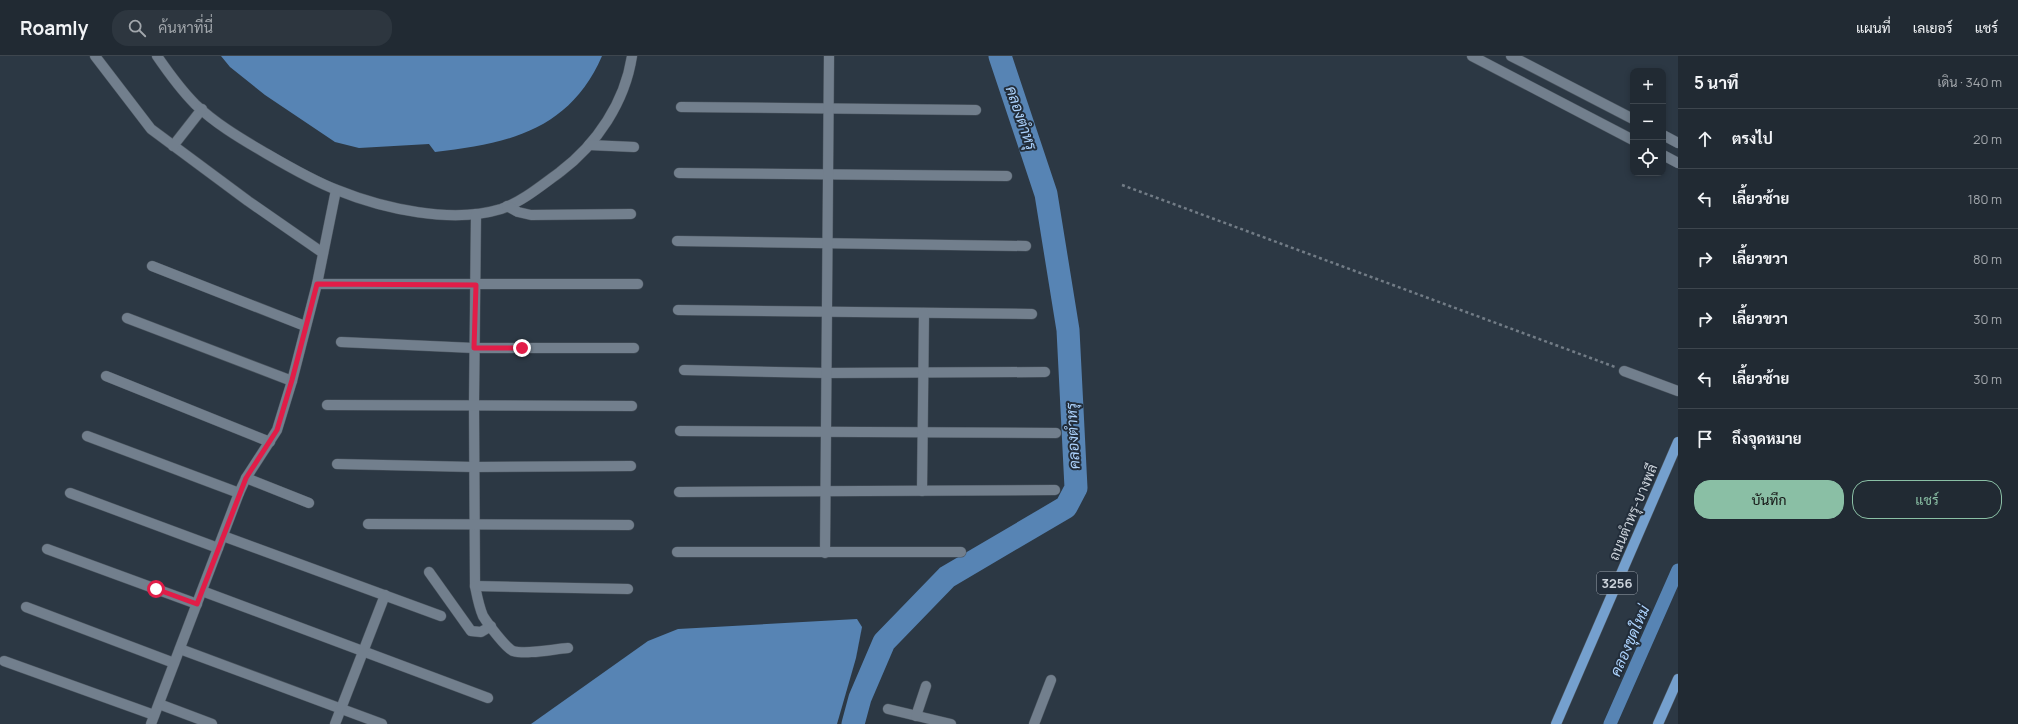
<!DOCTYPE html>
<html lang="th">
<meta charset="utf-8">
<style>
body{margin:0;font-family:Manrope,Sarabun,sans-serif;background:#2d363f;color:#f1f3f6}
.controls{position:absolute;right:12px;top:12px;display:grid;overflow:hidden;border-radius:8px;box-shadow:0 2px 6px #0003}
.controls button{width:36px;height:36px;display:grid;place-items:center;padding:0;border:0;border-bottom:1px solid #3e464e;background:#212a33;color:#f1f3f6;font:20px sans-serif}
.stop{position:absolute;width:12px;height:12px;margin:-9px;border:3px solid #e11d48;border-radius:50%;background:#fff}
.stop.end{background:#e11d48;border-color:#fff;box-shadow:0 1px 4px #0008}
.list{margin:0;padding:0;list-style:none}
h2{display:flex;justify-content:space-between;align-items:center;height:52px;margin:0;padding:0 16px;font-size:17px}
h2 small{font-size:13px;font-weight:400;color:#a2a7ac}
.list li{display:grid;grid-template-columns:26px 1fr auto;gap:12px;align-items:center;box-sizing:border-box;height:60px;padding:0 16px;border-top:1px solid #3e464e}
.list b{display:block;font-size:15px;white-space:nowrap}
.list em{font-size:13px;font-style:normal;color:#a2a7ac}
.actions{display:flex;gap:8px;padding:12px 16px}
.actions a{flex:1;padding:9px 0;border:1px solid #8abfa5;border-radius:16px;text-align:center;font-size:14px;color:#8abfa5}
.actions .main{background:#8abfa5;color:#111}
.icon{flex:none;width:22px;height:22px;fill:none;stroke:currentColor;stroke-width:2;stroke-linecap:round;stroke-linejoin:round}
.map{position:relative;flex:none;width:1678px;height:668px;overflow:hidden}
header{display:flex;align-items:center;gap:24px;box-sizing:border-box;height:56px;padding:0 20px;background:#212a33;border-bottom:1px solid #3e464e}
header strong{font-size:19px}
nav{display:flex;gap:22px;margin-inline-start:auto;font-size:14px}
.search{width:280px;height:36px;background:#2d363f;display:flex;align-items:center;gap:10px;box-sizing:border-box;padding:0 14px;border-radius:16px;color:#a2a7ac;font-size:15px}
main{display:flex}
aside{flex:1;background:#212a33}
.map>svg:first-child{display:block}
.water{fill:#5784b4}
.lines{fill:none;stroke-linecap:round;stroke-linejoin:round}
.canal{stroke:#5784b4;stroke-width:13}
.river{stroke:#5784b4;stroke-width:23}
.minor-casing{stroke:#4b555f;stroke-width:11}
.major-casing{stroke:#4b555f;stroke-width:11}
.path{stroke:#727c86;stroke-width:2.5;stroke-dasharray:3 3;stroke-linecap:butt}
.minor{stroke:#727f8d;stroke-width:10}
.major{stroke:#75a0ce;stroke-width:10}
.route{stroke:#e11d48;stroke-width:5}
.labels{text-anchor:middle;stroke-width:4;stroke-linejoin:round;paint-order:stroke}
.shield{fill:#222d3a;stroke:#99a1ab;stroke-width:1}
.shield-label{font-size:13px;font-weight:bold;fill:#ccd3db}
.street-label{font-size:14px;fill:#ccd3db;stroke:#222d3a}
.water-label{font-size:15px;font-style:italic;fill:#acd2fc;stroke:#222d3a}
</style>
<header>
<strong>Roamly</strong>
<div class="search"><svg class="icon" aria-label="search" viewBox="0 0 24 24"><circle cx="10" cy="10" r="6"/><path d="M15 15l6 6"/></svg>ค้นหาที่นี่</div>
<nav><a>แผนที่</a><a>เลเยอร์</a><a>แชร์</a></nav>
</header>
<main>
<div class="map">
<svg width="1678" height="668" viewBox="0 0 1678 668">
<rect width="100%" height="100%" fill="#2c3844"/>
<g class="water">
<path d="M221 0H602C570 74 508 88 435 96L429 88 359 92 335 86 265 39 230 11Z"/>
<polygon points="857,563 862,571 856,602 837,668 531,668 648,585 678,573"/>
</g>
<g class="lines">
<polyline class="canal" points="1610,668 1678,514"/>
<polyline class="river" points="853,668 860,642 884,586 947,521 1066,451 1076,432 1068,274 1046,138 1000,0"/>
<defs>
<g id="minor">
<polyline points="95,0 151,73 248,145 323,197"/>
<path d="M157 0C168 16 181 34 195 48 215 67 238 81 262 95 286 109 311 124 337 134 384 153 452 168 501 153 522 146 542 129 560 116 597 88 625 46 632 0"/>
<polyline points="1472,0 1633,84"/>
<polyline points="1511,0 1633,63"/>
<polyline points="681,51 976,54"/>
<polyline points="1663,79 1678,87"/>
<polyline points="589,89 634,91"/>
<polyline points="173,90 202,53"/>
<polyline points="1663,99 1678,107"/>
<polyline points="679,117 1007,120"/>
<polyline points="507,150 518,156 531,159 631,158"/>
<path d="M476 158 474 348 475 530C477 540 479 551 483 560 488 568 505 591 513 595 526 599 554 593 568 592"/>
<polyline points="677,185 1026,190"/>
<polyline points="152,210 305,270"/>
<polyline points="317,228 638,228"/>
<polyline points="678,254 1032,258"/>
<polyline points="127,262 292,325"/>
<polyline points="341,286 474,292 634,292"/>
<polyline points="684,314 827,317 1045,316"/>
<polyline points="1624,315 1678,335"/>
<polyline points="106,320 270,386"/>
<polyline points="327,349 632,350"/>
<polyline points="680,375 1056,377"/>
<polyline points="87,380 239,437"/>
<polyline points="337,408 474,411 631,410"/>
<polyline points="246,422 309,447"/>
<polyline points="922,435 924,257"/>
<polyline points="679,436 1055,434"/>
<polyline points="70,437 218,492"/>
<polyline points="368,468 629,469"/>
<polyline points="223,480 441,560"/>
<polyline points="47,493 197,548"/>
<polyline points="677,496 961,496"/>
<polyline points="825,497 829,0"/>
<polyline points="429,516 471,575 481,576 491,570"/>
<polyline points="475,530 628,533"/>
<polyline points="202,535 488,642"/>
<polyline points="26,551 174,607"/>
<polyline points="180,593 382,668"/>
<polyline points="4,605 154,659"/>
<polyline points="159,648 212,668"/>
<polyline points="888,653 951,668"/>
<polyline points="916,660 926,630"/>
<polyline points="151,668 239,437 246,422 277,374 292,325 317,228 336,134"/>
<polyline points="335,668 385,539"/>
<polyline points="1034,668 1051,624"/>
</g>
<g id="major">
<polyline points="1556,668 1678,386"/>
<polyline points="1658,668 1678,623"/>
</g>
</defs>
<use href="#minor" class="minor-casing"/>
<use href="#major" class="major-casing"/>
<polyline class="path" points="1122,129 1615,311"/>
<use href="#minor" class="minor"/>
<use href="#major" class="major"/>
</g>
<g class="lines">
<polyline class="route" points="156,533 197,548 246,422 277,374 292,324 317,228 476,229 474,292 522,292"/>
</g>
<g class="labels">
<rect class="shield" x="1597" y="516" width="40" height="22" rx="3"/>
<g class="shield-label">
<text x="1617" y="532">3256</text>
</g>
<g class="street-label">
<text transform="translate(1633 456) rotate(-67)" y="5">ถนนตำหรุ-บางพลี</text>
</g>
<g class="water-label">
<text transform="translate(1021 62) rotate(71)" y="5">คลองตำหรุ</text>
<text transform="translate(1073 380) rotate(-93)" y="5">คลองตำหรุ</text>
<text transform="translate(1630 585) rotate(-66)" y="5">คลองขุดใหม่</text>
</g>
</g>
</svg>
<div class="controls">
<button>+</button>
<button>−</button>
<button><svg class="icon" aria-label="locate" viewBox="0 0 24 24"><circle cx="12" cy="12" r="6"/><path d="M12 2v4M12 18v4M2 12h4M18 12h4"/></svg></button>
</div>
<div class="stop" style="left:156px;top:533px"></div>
<div class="stop end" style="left:522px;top:292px"></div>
</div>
<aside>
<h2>5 นาที<small>เดิน · 340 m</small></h2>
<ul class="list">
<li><svg class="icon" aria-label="ahead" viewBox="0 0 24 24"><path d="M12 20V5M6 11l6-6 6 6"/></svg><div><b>ตรงไป</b></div><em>20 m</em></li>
<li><svg class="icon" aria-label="left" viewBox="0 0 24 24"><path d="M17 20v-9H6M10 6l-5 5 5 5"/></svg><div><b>เลี้ยวซ้าย</b></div><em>180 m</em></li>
<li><svg class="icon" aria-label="right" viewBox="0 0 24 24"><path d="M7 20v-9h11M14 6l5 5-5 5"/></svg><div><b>เลี้ยวขวา</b></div><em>80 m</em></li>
<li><svg class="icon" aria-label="right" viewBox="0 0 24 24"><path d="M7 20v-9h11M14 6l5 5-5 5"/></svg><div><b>เลี้ยวขวา</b></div><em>30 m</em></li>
<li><svg class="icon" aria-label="left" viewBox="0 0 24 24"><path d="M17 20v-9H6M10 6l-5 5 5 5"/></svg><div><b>เลี้ยวซ้าย</b></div><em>30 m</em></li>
<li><svg class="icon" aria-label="arrive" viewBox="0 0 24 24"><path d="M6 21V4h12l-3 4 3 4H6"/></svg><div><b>ถึงจุดหมาย</b></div></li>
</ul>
<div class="actions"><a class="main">บันทึก</a><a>แชร์</a></div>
</aside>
</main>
